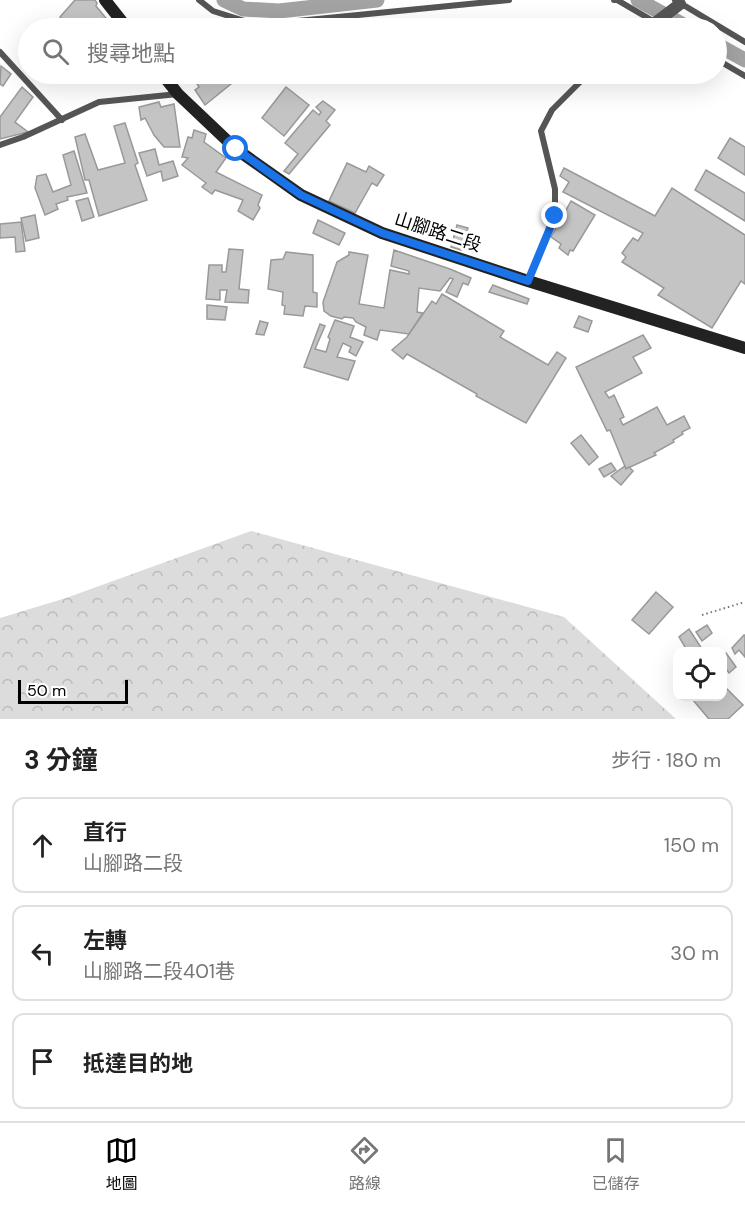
<!DOCTYPE html>
<html lang="zh-TW">
<meta charset="utf-8">
<style>
body{margin:0;font-family:"DM Sans","Noto Sans TC",sans-serif;background:#f6f6f6;color:#222}
.controls{position:absolute;right:18px;bottom:18px;display:grid;overflow:hidden;border-radius:12px;box-shadow:0 6px 24px #0002}
.controls button{width:54px;height:54px;display:grid;place-items:center;padding:0;border:0;border-bottom:2px solid #e0e0e0;background:#fff;color:#222;font:30px sans-serif}
.scale{position:absolute;left:18px;bottom:15px;width:110px;box-sizing:border-box;padding-left:6px;border:3px solid #000;border-top:0;font-size:16px;line-height:21px;white-space:nowrap;color:#000;-webkit-text-stroke:4px #fff;paint-order:stroke}
.stop{position:absolute;width:18px;height:18px;margin:-14px;border:4px solid #1a73e8;border-radius:50%;background:#fff}
.stop.end{background:#1a73e8;border-color:#fff;box-shadow:0 2px 6px #0008}
.list{margin:0;padding:0;list-style:none}
h2{display:flex;justify-content:space-between;align-items:center;height:78px;margin:0;padding:0 24px;font-size:26px}
h2 small{font-size:20px;font-weight:400;color:#767676}
.list li{display:grid;grid-template-columns:39px 1fr auto;gap:18px;align-items:center;box-sizing:border-box;height:96px;margin:0 12px 12px;padding:0 12px;border:2px solid #e0e0e0;border-radius:12px}
.list b{display:block;font-size:22px;white-space:nowrap}
.list p{margin:0;font-size:20px;white-space:nowrap;color:#767676}
.list em{font-size:20px;font-style:normal;color:#767676}
.icon{flex:none;width:33px;height:33px;fill:none;stroke:currentColor;stroke-width:2;stroke-linecap:round;stroke-linejoin:round}
.map{position:relative;flex:none;width:745px;height:719px;overflow:hidden}
.search{position:absolute;background:#fff;box-shadow:0 6px 24px #0002;left:18px;right:18px;top:18px;height:66px;display:flex;align-items:center;gap:15px;box-sizing:border-box;padding:0 21px;border-radius:33px;color:#767676;font-size:22px}
.sheet{height:402px;background:#fff}
nav{display:flex;justify-content:space-around;align-items:center;box-sizing:border-box;height:84px;border-top:2px solid #e0e0e0;background:#fff;font-size:16px;color:#767676}
nav a{display:grid;justify-items:center;gap:3px}
nav .on{color:#000}
.map>svg:first-child{display:block}
.forest{fill:url(#forest-crowns)}
.lines{fill:none;stroke-linecap:round;stroke-linejoin:round}
.canal{stroke:#a3a3a3;stroke-width:15}
.building{fill:#c4c4c4;stroke:#999;stroke-width:1.5}
.path{stroke:#777;stroke-width:2;stroke-dasharray:1.5 3;stroke-linecap:butt}
.service{stroke:#555;stroke-width:6}
.minor{stroke:#555;stroke-width:12}
.secondary{stroke:#222;stroke-width:12}
.route{stroke:#1a73e8;stroke-width:8}
.labels{text-anchor:middle;stroke-width:6;stroke-linejoin:round;paint-order:stroke}
.street-label{font-size:18px;fill:#000;stroke:#fff}
</style>
<div class="map">
<svg width="745" height="719" viewBox="0 0 745 719">
<defs>
<pattern id="forest-crowns" width="20" height="18" patternUnits="userSpaceOnUse" patternTransform="scale(1.5)"><rect width="20" height="18" fill="#dcdcdc"/><path d="M2 6a3 3 0 1 1 6 0M12 15a3 3 0 1 1 6 0" fill="none" stroke="#bbb"/></pattern>
</defs>
<rect width="100%" height="100%" fill="#fff"/>
<polygon class="forest" points="251,531 564,617 676,719 0,719 0,618 66,598"/>
<g class="lines">
<g class="canal">
<polyline points="224,0 243,9 279,11 377,0"/>
<polyline points="638,0 689,28"/>
<polyline points="716,44 745,60"/>
</g>
</g>
<g class="building">
<polygon points="75,0 95,0 97,3 96,6 114,28 70,28 60,17"/>
<polygon points="1,66 11,74 3,86 0,84"/>
<polygon points="216,74 222,74 231,84 205,105 195,90 199,87 197,84 205,77 208,80"/>
<polygon points="22,87 33,97 15,122 28,132 0,139 0,117"/>
<polygon points="286,87 309,105 284,136 262,118"/>
<polygon points="323,101 335,110 326,121 330,125 289,174 284,171 298,154 285,143 313,110 319,115 321,112 316,107"/>
<polygon points="159,102 161,107 174,104 180,147 164,147 154,135 145,118 141,120 139,107"/>
<polygon points="125,123 138,163 135,165 147,200 99,216 89,180 85,180 75,137 85,134 98,170 125,163 114,126"/>
<polygon points="194,130 206,134 204,142 226,158 216,172 262,195 258,205 260,208 253,220 238,211 243,200 215,190 212,194 202,187 206,183 182,165 188,158 182,157 188,137 192,138"/>
<polygon points="730,138 745,147 745,175 718,158"/>
<polygon points="155,149 159,165 173,161 178,176 163,181 161,171 147,176 139,153"/>
<polygon points="74,151 87,193 67,197 68,200 56,204 58,209 45,215 35,188 37,176 46,174 53,192 71,185 63,155"/>
<polygon points="347,163 366,172 369,166 384,175 377,186 372,183 355,213 329,201"/>
<polygon points="564,168 655,216 672,188 745,235 745,284 741,281 712,328 658,295 664,288 622,262 626,257 622,253 633,238 638,241 643,233 563,192 569,182 560,176"/>
<polygon points="706,170 745,193 745,221 695,190"/>
<polygon points="88,198 94,217 82,221 76,201"/>
<polygon points="571,201 595,215 573,251 570,250 568,255 559,248 561,244 551,237"/>
<polygon points="35,215 39,238 26,241 21,218"/>
<polygon points="318,220 345,233 339,245 313,233"/>
<polygon points="21,222 25,251 16,252 15,237 0,238 0,224"/>
<polygon points="457,225 468,228 461,250 451,247"/>
<polygon points="229,249 243,250 239,289 249,290 248,303 225,302 227,290 220,290 220,300 206,299 209,265 222,265 222,272 226,272"/>
<polygon points="394,250 450,269 471,278 468,285 463,283 457,297 446,292 453,279 450,278 440,291 419,288 417,312 423,313 409,334 380,330 377,340 364,335 366,327 356,322 353,318 344,317 342,319 331,316 324,311 323,302 337,262 349,255 349,252 368,255 359,304 384,308 390,270 409,274 409,271 391,266"/>
<polygon points="286,252 313,255 313,292 317,293 317,307 305,306 303,316 284,314 285,306 282,305 283,292 268,289 271,260 283,259"/>
<polygon points="493,285 529,299 527,304 489,292"/>
<polygon points="442,294 504,331 500,337 548,365 557,352 566,358 526,423 476,396 477,394 407,354 403,359 392,350 407,337 432,301 436,304"/>
<polygon points="207,305 227,307 225,320 207,319"/>
<polygon points="579,316 592,321 588,332 574,327"/>
<polygon points="335,320 354,326 350,337 363,342 356,356 349,352 351,347 343,343 337,357 355,361 348,380 304,367 320,324 325,326 315,349 326,352 330,339 328,337"/>
<polygon points="260,321 268,323 264,335 256,334"/>
<polygon points="643,335 651,348 633,357 642,373 605,392 609,398 614,395 624,417 620,419 623,425 657,407 667,425 684,416 690,428 682,432 683,434 673,440 674,442 654,453 656,455 626,469 610,430 607,431 576,367"/>
<polygon points="581,435 598,457 589,465 571,443"/>
<polygon points="611,463 616,470 604,477 599,469"/>
<polygon points="625,466 626,469 629,467 633,471 621,485 611,476"/>
<polygon points="656,592 673,607 649,634 632,620"/>
<polygon points="707,625 712,633 702,641 696,632"/>
<polygon points="689,629 704,652 688,652 679,637"/>
<polygon points="744,635 745,635 745,657 739,650 735,654 732,648"/>
<polygon points="726,653 736,667 729,673 727,670 722,674 722,656"/>
<polygon points="722,684 743,705 728,719 709,719 692,699 694,696 722,696"/>
</g>
<g class="lines">
<polyline class="path" points="702,615 745,602"/>
<g class="service">
<polyline points="199,0 213,11 257,25 509,0"/>
<polyline points="614,0 617,0 665,28"/>
<polyline points="675,0 745,42"/>
<polyline points="638,28 655,23"/>
<polyline points="0,52 62,120"/>
<polyline points="716,59 745,76"/>
<polyline points="0,145 23,137 99,102 178,94"/>
<polyline points="528,281 555,216 555,189 541,131 552,110 588,74"/>
</g>
<polyline class="minor" points="655,23 680,4"/>
<g class="secondary">
<polyline points="105,0 127,28"/>
<polyline points="162,74 178,94 236,149 301,195 382,233 528,281 745,348"/>
</g>
</g>
<g class="lines">
<polyline class="route" points="236,149 301,195 382,233 528,281 555,216"/>
</g>
<g class="labels">
<g class="street-label">
<text transform="translate(438 232) rotate(18)" y="6">山腳路二段</text>
</g>
</g>
</svg>
<div class="controls">
<button><svg class="icon" aria-label="locate" viewBox="0 0 24 24"><circle cx="12" cy="12" r="6"/><path d="M12 2v4M12 18v4M2 12h4M18 12h4"/></svg></button>
</div>
<div class="scale">50 m</div>
<div class="stop" style="left:236px;top:149px"></div>
<div class="stop end" style="left:555px;top:216px"></div>
<div class="search"><svg class="icon" aria-label="search" viewBox="0 0 24 24"><circle cx="10" cy="10" r="6"/><path d="M15 15l6 6"/></svg>搜尋地點</div>
</div>
<section class="sheet">
<h2>3 分鐘<small>步行 · 180 m</small></h2>
<ul class="list">
<li><svg class="icon" aria-label="ahead" viewBox="0 0 24 24"><path d="M12 20V5M6 11l6-6 6 6"/></svg><div><b>直行</b><p>山腳路二段</p></div><em>150 m</em></li>
<li><svg class="icon" aria-label="left" viewBox="0 0 24 24"><path d="M17 20v-9H6M10 6l-5 5 5 5"/></svg><div><b>左轉</b><p>山腳路二段401巷</p></div><em>30 m</em></li>
<li><svg class="icon" aria-label="arrive" viewBox="0 0 24 24"><path d="M6 21V4h12l-3 4 3 4H6"/></svg><div><b>抵達目的地</b></div></li>
</ul>
</section>
<nav>
<a class="on"><svg class="icon" aria-label="map" viewBox="0 0 24 24"><path d="M3 6l6-2 6 2 6-2v14l-6 2-6-2-6 2zM9 4v14M15 6v14"/></svg>地圖</a>
<a><svg class="icon" aria-label="directions" viewBox="0 0 24 24"><path d="M12 3l9 9-9 9-9-9zM9 14v-3h6M13 9l2 2-2 2"/></svg>路線</a>
<a><svg class="icon" aria-label="saved" viewBox="0 0 24 24"><path d="M7 4h10v16l-5-4-5 4z"/></svg>已儲存</a>
</nav>
